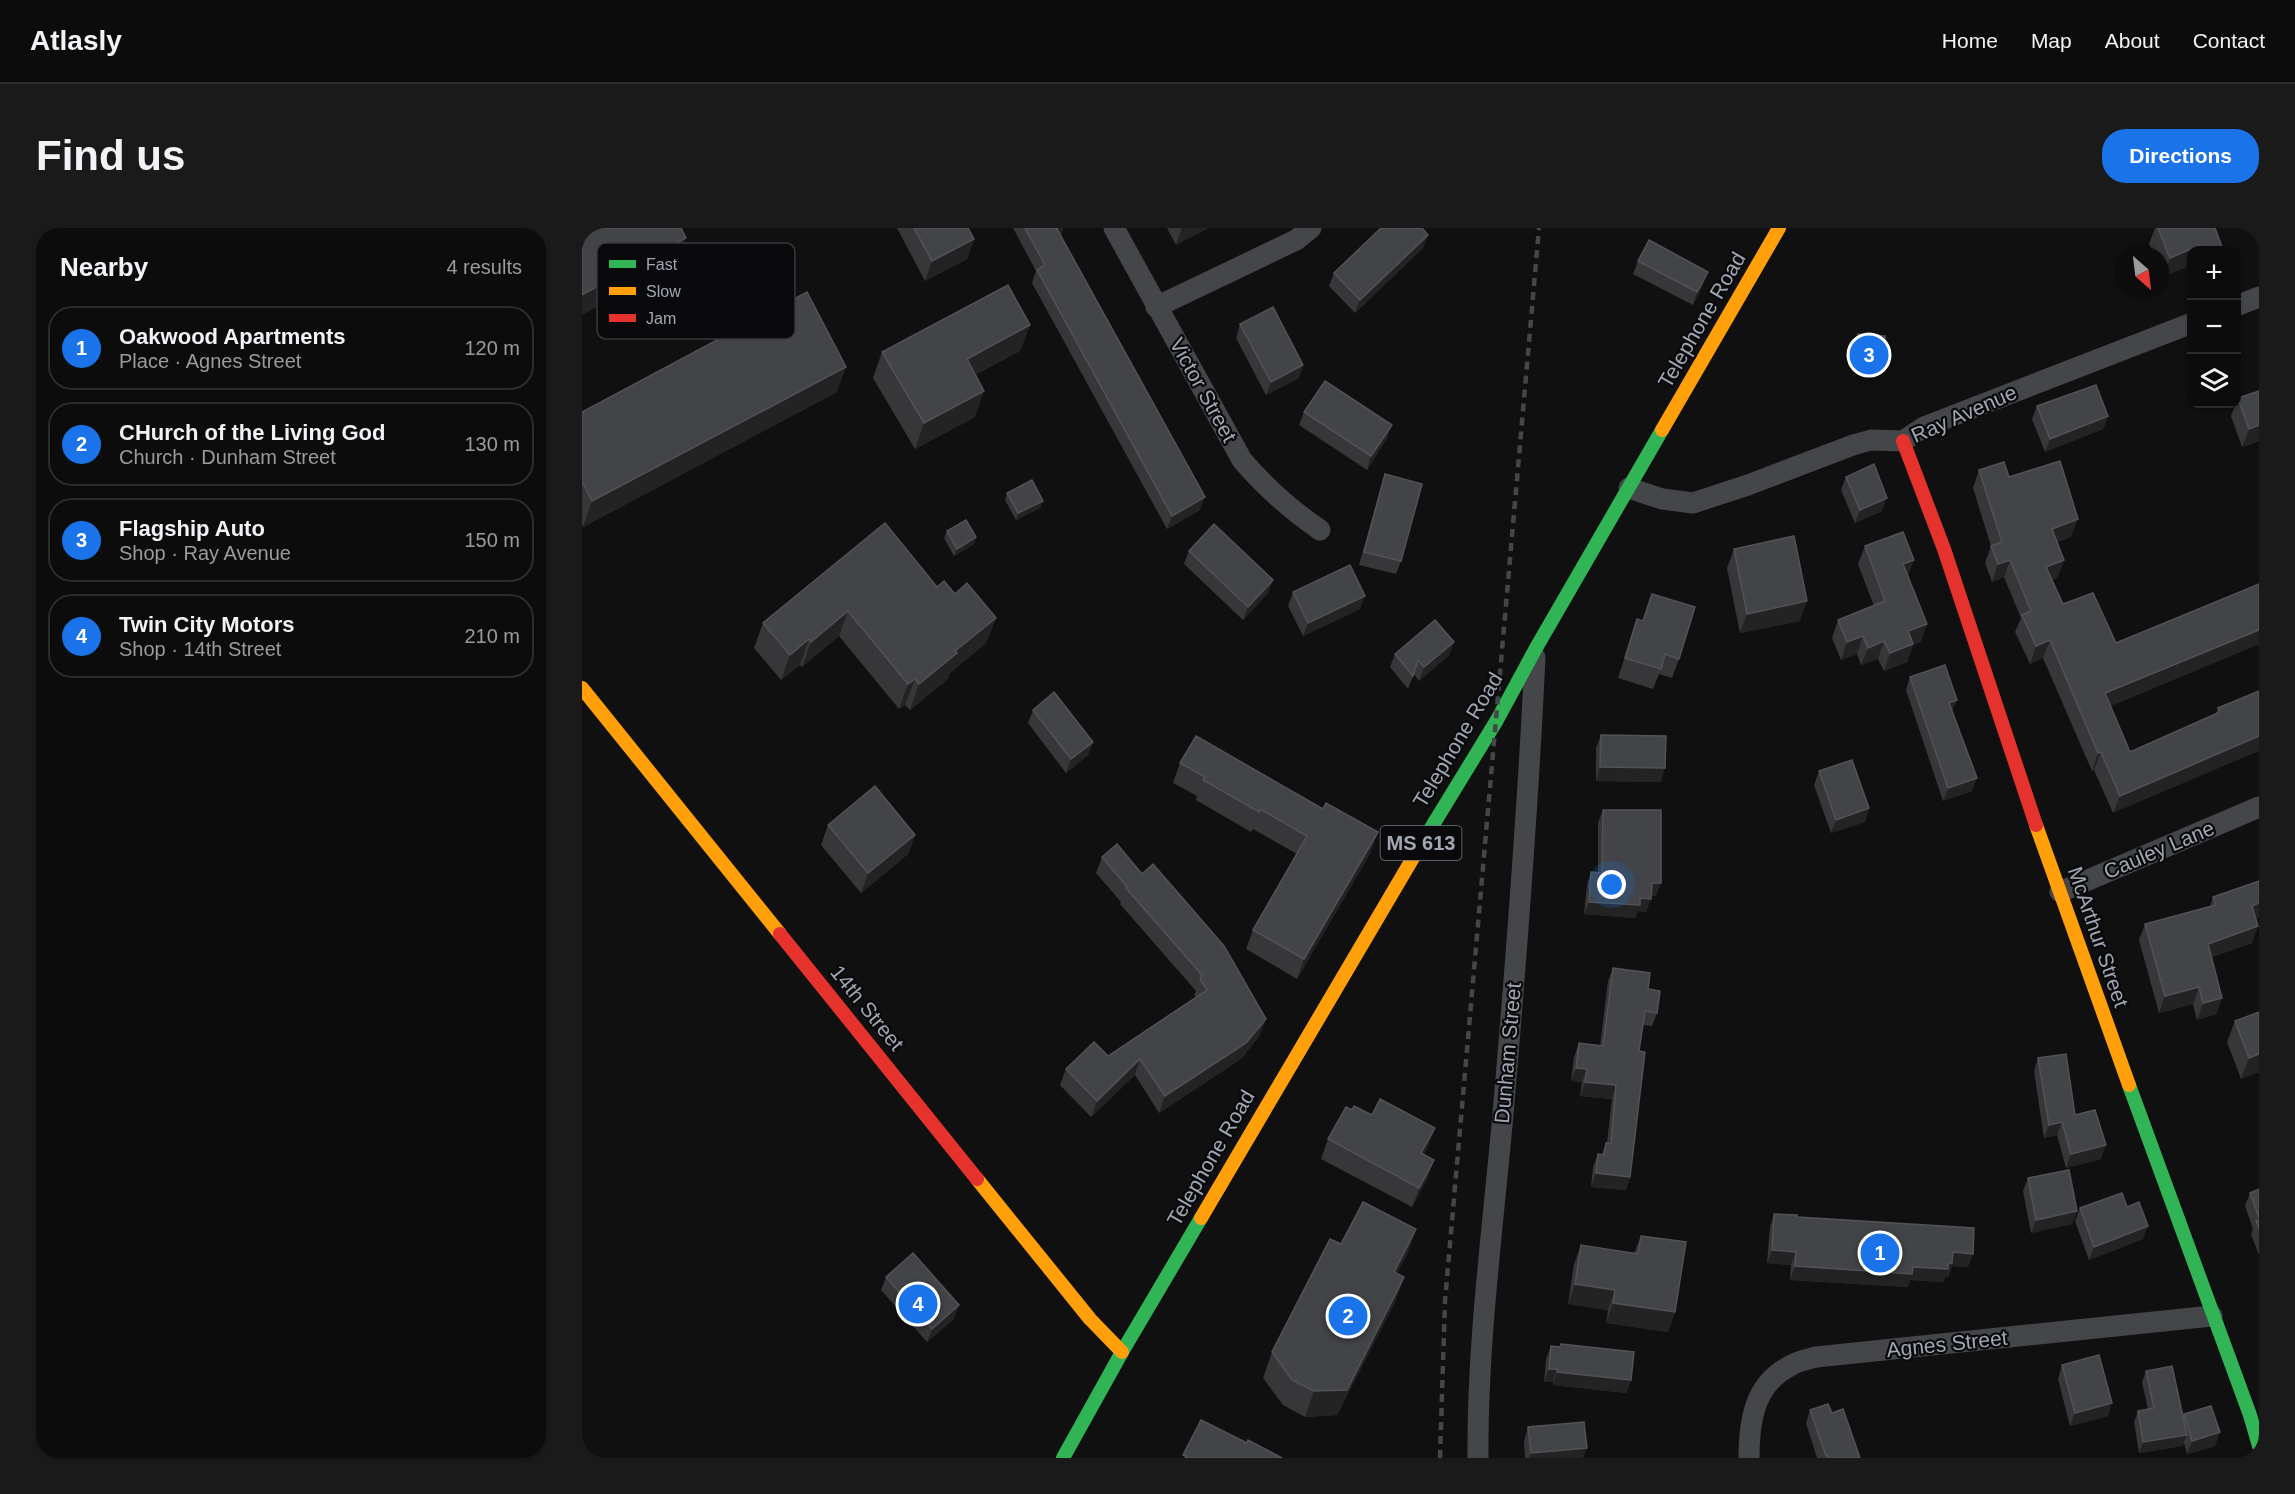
<!DOCTYPE html>
<meta charset="utf-8">
<style>
body{margin:0;font-family:Helvetica,sans-serif;background:#1a1a1a;color:#f1f3f6}
.controls{position:absolute;right:18px;top:18px;display:grid;overflow:hidden;border-radius:12px;box-shadow:0 2px 4px #0004}
.controls button{width:54px;height:54px;display:grid;place-items:center;padding:0;border:0;border-bottom:2px solid #2c2c2d;background:#0c0c0c;color:#f1f3f6;font:30px sans-serif}
.compass{position:absolute;left:1533px;top:18px;width:54px;height:54px;border-radius:50%;background:#0c0c0c;box-shadow:0 2px 4px #0004;rotate:152deg}
.you{position:absolute;left:1030px;top:657px;width:21px;height:21px;margin:-15px;border:4px solid #fff;border-radius:50%;background:#1a73e8;box-shadow:0 0 0 9px #1a73e833}
.badge{display:grid;place-items:center;width:39px;height:39px;border-radius:50%;background:#1a73e8;color:#fff;font-size:20px;font-weight:700}
.pin{position:absolute;translate:-50% -50%;border:3px solid #fff;box-shadow:0 2px 6px #0006}
.list{margin:0;padding:0;list-style:none}
h2{display:flex;justify-content:space-between;align-items:center;height:78px;margin:0;padding:0 24px;font-size:26px}
h2 small{font-size:20px;font-weight:400;color:#9a9b9d}
.list li{display:grid;grid-template-columns:39px 1fr auto;gap:18px;align-items:center;box-sizing:border-box;height:84px;margin:0 12px 12px;padding:0 12px;border:2px solid #2c2c2d;border-radius:24px}
.list b{display:block;font-size:22px;white-space:nowrap}
.list p{margin:0;font-size:20px;white-space:nowrap;color:#9a9b9d}
.list em{font-size:20px;font-style:normal;color:#9a9b9d}
.icon{flex:none;width:33px;height:33px;fill:none;stroke:currentColor;stroke-width:2;stroke-linecap:round;stroke-linejoin:round}
.map{position:relative;flex:none;width:1677px;height:1230px;overflow:hidden;border-radius:24px}
header{display:flex;align-items:center;gap:36px;box-sizing:border-box;height:84px;padding:0 30px;background:#0c0c0c;border-bottom:2px solid #2c2c2d}
header strong{font-size:28px}
nav{display:flex;gap:33px;margin-inline-start:auto;font-size:21px}
.intro{display:flex;align-items:center;justify-content:space-between;box-sizing:border-box;height:144px;padding:0 36px}
h1{margin:0;font-size:42px}
.button{padding:15px 27px;border-radius:24px;background:#1a73e8;color:#fff;font-size:21px;font-weight:700}
main{display:flex;gap:36px;padding:0 36px}
aside{flex:1;background:#0c0c0c;border-radius:24px;box-shadow:0 2px 4px #0004}
.map>svg:first-child{display:block}
.lines{fill:none;stroke-linecap:round;stroke-linejoin:round}
.street{stroke:#444649;stroke-width:21}
.fast{stroke:#30b455;stroke-width:14}
.slow{stroke:#ff9f0a;stroke-width:14}
.jam{stroke:#e5322d;stroke-width:14}
.rail{stroke:#444648;stroke-width:4.5;stroke-dasharray:8 6;stroke-linecap:butt}
.wall{fill:#37373a}
.shaded-wall{fill:#232324}
.building{fill:#424447;stroke:#515358;stroke-width:1.5}
.labels{text-anchor:middle;stroke-width:4.5;stroke-linejoin:round;paint-order:stroke}
.shield{fill:#0a0a0c;stroke:#727981;stroke-width:1.5}
.shield-label{font-size:20px;font-weight:bold;fill:#9fa8b3}
.street-label{font-size:21px;fill:#9fa8b3;stroke:#0a0a0c}
.key{fill:#0a0a0c;stroke:#37393e;stroke-width:1.5}
.key-label{font-size:16px;fill:#9fa8b3}
</style>
<header>
<strong>Atlasly</strong>
<nav><a>Home</a><a>Map</a><a>About</a><a>Contact</a></nav>
</header>
<div class="intro"><h1>Find us</h1><a class="button">Directions</a></div>
<main>
<aside>
<h2>Nearby<small>4 results</small></h2>
<ul class="list">
<li><span class="badge">1</span><div><b>Oakwood Apartments</b><p>Place · Agnes Street</p></div><em>120 m</em></li>
<li><span class="badge">2</span><div><b>CHurch of the Living God</b><p>Church · Dunham Street</p></div><em>130 m</em></li>
<li><span class="badge">3</span><div><b>Flagship Auto</b><p>Shop · Ray Avenue</p></div><em>150 m</em></li>
<li><span class="badge">4</span><div><b>Twin City Motors</b><p>Shop · 14th Street</p></div><em>210 m</em></li>
</ul>
</aside>
<div class="map">
<svg width="1677" height="1230" viewBox="0 0 1677 1230">
<rect width="100%" height="100%" fill="#101010"/>
<g class="lines">
<g class="street">
<path d="M532 0 660 232C683 259 709 282 738 302"/>
<polyline points="1654,78 1677,69"/>
<polyline points="574,79 714,12 729,0"/>
<polyline points="1047,260 1080,271 1111,275 1166,257 1271,217 1289,212 1321,213 1342,199 1610,95"/>
<polyline points="1478,664 1677,579"/>
<path d="M896 1230C895 1115 911 1000 921 886 934 734 946 582 953 429"/>
<path d="M1167 1230C1167 1194 1172 1156 1208 1138 1215 1133 1226 1131 1234 1129L1630 1088"/>
</g>
<g class="fast">
<polyline points="838,618 915,492 954,420 1080,202"/>
<polyline points="1547,857 1668,1187 1677,1218"/>
<polyline points="481,1230 540,1124 619,990"/>
</g>
<g class="slow">
<polyline points="1080,202 1197,0"/>
<polyline points="0,460 198,706"/>
<polyline points="1454,597 1547,857"/>
<polyline points="395,951 508,1091 540,1124"/>
<polyline points="619,990 838,618"/>
</g>
<g class="jam">
<polyline points="1321,213 1362,321 1454,597"/>
<polyline points="198,706 395,951"/>
</g>
<polyline class="rail" points="858,1230 863,1073 957,0"/>
</g>
<g class="wall">
<polygon points="315,0 386,0 392,11 385,31 343,53"/>
<polygon points="431,0 481,0 479,8 618,282 585,301 450,55 454,43"/>
<polygon points="585,0 626,0 594,17"/>
<polygon points="1573,0 1633,0 1639,22 1610,22 1581,49 1578,42 1578,27 1572,27 1567,16"/>
<polygon points="846,7 841,20 773,85 747,58 752,45"/>
<polygon points="1056,33 1121,57 1111,77 1051,46"/>
<polygon points="658,96 721,137 717,150 684,167 654,110"/>
<polygon points="448,97 438,123 393,147 393,189 333,221 291,150 300,124"/>
<polygon points="1276,106 1296,146 1269,143 1271,119"/>
<polygon points="1677,163 1677,213 1660,219 1649,188 1656,170"/>
<polygon points="255,164 1,299 0,297 0,184"/>
<polygon points="1455,178 1526,188 1521,201 1463,224 1450,191"/>
<polygon points="722,184 805,210 785,242 717,197"/>
<polygon points="1397,242 1427,249 1489,309 1475,314 1482,332 1475,350 1470,352 1481,376 1534,415 1677,356 1677,416 1528,478 1548,524 1634,486 1636,480 1677,463 1531,585 1512,542 1510,543 1461,430 1448,436 1433,404 1439,390 1422,349 1410,354 1403,335 1409,318 1391,260"/>
<polygon points="803,246 819,333 814,346 777,337 799,259"/>
<polygon points="1264,249 1300,283 1273,295 1259,262"/>
<polygon points="425,265 461,273 458,280 434,292 423,272"/>
<polygon points="365,303 394,309 392,316 372,328 362,310"/>
<polygon points="1283,318 1326,348 1345,396 1339,413 1331,417 1325,434 1302,443 1296,431 1279,437 1275,426 1259,432 1250,410 1256,392 1292,378 1276,336"/>
<polygon points="1152,321 1218,393 1158,405 1145,340"/>
<polygon points="607,323 691,352 686,365 661,392 602,336"/>
<polygon points="355,359 373,366 414,390 404,415 367,446 366,451 328,482 323,477 317,481 257,408 220,439 218,437 199,452 172,420 181,395"/>
<polygon points="711,364 778,381 721,408 706,378"/>
<polygon points="1070,366 1097,431 1090,450 1077,446 1071,461 1036,450 1055,391 1061,393"/>
<polygon points="872,414 867,427 837,453 832,446 826,461 808,439 813,426"/>
<polygon points="1328,449 1390,563 1361,573 1324,462"/>
<polygon points="451,482 511,514 506,527 484,545 446,495"/>
<polygon points="1019,507 1079,554 1014,553 1014,520"/>
<polygon points="598,535 789,624 715,751 664,721 671,702 715,626 671,601 669,604 614,572 615,568 591,555"/>
<polygon points="1237,543 1287,580 1283,594 1249,605 1232,557"/>
<polygon points="1021,582 1074,668 1069,668 1064,684 1056,683 1053,690 1002,686 1005,657 1009,644 1016,644 1016,595"/>
<polygon points="246,597 333,607 326,626 279,665 239,617"/>
<polygon points="520,629 678,807 659,831 577,885 553,847 509,889 478,857 484,841 526,828 614,769 612,767 614,763 538,676 539,674 514,645"/>
<polygon points="1677,653 1677,689 1674,690 1670,715 1630,729 1640,770 1634,786 1615,792 1611,776 1577,785 1557,712 1563,696 1628,678 1631,669"/>
<polygon points="1031,740 1066,761 1075,785 1070,798 1061,797 1057,823 1048,949 1044,962 1009,959 1011,939 1016,926 1020,926 1024,915 1025,915 1030,871 998,868 1000,854 989,853 992,829 997,815 1018,818 1026,753"/>
<polygon points="1677,784 1677,844 1659,851 1645,814 1653,793"/>
<polygon points="1456,830 1493,887 1519,931 1484,940 1475,907 1462,910 1452,843"/>
<polygon points="746,911 846,919 842,926 852,932 845,951 830,979 739,931"/>
<polygon points="1446,950 1495,983 1490,996 1449,1005 1441,963"/>
<polygon points="1677,961 1677,1027 1669,1006 1671,1001 1663,978 1668,965"/>
<polygon points="1545,979 1561,1011 1507,1032 1493,993 1498,980"/>
<polygon points="1192,986 1215,989 1386,1039 1370,1038 1366,1049 1363,1049 1361,1054 1328,1052 1326,1059 1208,1052 1209,1037 1185,1035 1188,999"/>
<polygon points="834,1001 825,1026 815,1045 822,1049 813,1074 755,1187 723,1189 701,1177 681,1150 690,1124 759,1016"/>
<polygon points="1059,1008 1093,1084 1086,1104 1024,1095 1026,1082 986,1076 992,1036 999,1017 1052,1025"/>
<polygon points="304,1049 372,1091 345,1114 299,1062"/>
<polygon points="979,1116 1049,1152 1044,1165 971,1157 971,1154 962,1154 964,1131 969,1118 977,1119"/>
<polygon points="1480,1137 1526,1188 1488,1198 1476,1151"/>
<polygon points="1564,1143 1601,1188 1602,1186 1633,1218 1605,1226 1602,1215 1600,1218 1557,1225 1552,1194 1556,1183 1566,1181 1560,1154"/>
<polygon points="1228,1182 1278,1230 1235,1230 1224,1195"/>
<polygon points="946,1199 1001,1230 943,1230 942,1213"/>
</g>
<g class="shaded-wall">
<polygon points="476,0 481,0 478,9 475,1"/>
<polygon points="600,0 626,0 594,17"/>
<polygon points="846,7 841,20 773,85 778,72"/>
<polygon points="104,10 95,36 0,87 0,67"/>
<polygon points="392,11 385,31 343,53 350,33"/>
<polygon points="1618,17 1616,22 1610,22 1610,37 1581,49 1588,30"/>
<polygon points="1126,44 1121,57 1111,77 1115,64"/>
<polygon points="448,97 438,123 375,156 385,131"/>
<polygon points="1274,130 1301,132 1296,146 1269,143"/>
<polygon points="721,137 717,150 684,167 689,154"/>
<polygon points="264,139 255,164 1,299 10,273"/>
<polygon points="402,163 393,189 333,221 342,195"/>
<polygon points="1526,188 1521,201 1463,224 1468,211"/>
<polygon points="810,197 805,210 785,242 789,228"/>
<polygon points="1677,197 1677,213 1660,219 1667,201"/>
<polygon points="623,269 618,282 585,301 590,288"/>
<polygon points="1305,270 1300,283 1273,295 1278,282"/>
<polygon points="461,273 458,280 434,292 436,285"/>
<polygon points="1496,291 1489,309 1464,318 1470,301"/>
<polygon points="394,309 392,316 372,328 375,321"/>
<polygon points="1332,332 1325,350 1321,336"/>
<polygon points="1428,332 1422,349 1410,354 1416,336"/>
<polygon points="1482,332 1475,350 1458,356 1464,339"/>
<polygon points="691,352 686,365 661,392 666,379"/>
<polygon points="783,368 778,381 721,408 726,395"/>
<polygon points="1225,373 1218,393 1158,405 1165,386"/>
<polygon points="266,383 257,408 220,439 229,414"/>
<polygon points="414,390 404,415 367,446 366,451 328,482 337,456 373,423"/>
<polygon points="1345,396 1339,413 1331,417 1325,434 1302,443 1308,425 1326,403"/>
<polygon points="1677,402 1677,416 1517,483 1523,465"/>
<polygon points="1281,408 1275,426 1259,432 1265,414"/>
<polygon points="227,411 218,437 199,452 208,427"/>
<polygon points="1468,412 1461,430 1448,436 1454,418"/>
<polygon points="1302,413 1296,431 1279,437 1286,420"/>
<polygon points="872,414 867,427 837,453 842,439"/>
<polygon points="333,451 323,477 317,481 326,456"/>
<polygon points="1375,472 1370,485 1367,475"/>
<polygon points="1677,508 1677,523 1531,585 1538,568"/>
<polygon points="511,514 506,527 484,545 489,531"/>
<polygon points="1519,524 1512,542 1510,543 1516,525"/>
<polygon points="1018,539 1083,540 1079,554 1014,553"/>
<polygon points="1395,550 1390,563 1361,573 1366,560"/>
<polygon points="1287,580 1283,594 1249,605 1254,592"/>
<polygon points="796,604 789,624 715,751 722,731"/>
<polygon points="333,607 326,626 279,665 286,645"/>
<polygon points="1070,655 1079,655 1074,668 1065,668"/>
<polygon points="1058,670 1069,671 1064,684 1056,683 1053,690 1002,686 1007,674"/>
<polygon points="1677,675 1677,689 1664,695 1670,678"/>
<polygon points="1676,698 1670,715 1620,732 1626,716"/>
<polygon points="1617,759 1611,776 1577,785 1583,768"/>
<polygon points="1640,770 1634,786 1615,792 1621,775"/>
<polygon points="684,791 678,807 659,831 577,885 583,868"/>
<polygon points="1677,826 1677,844 1659,851 1667,830"/>
<polygon points="558,831 553,847 509,889 515,873"/>
<polygon points="994,840 1005,841 1000,854 989,853"/>
<polygon points="1003,854 1034,857 1030,871 998,868"/>
<polygon points="1480,894 1475,907 1462,910 1467,897"/>
<polygon points="853,900 846,919 832,945 839,925"/>
<polygon points="1524,917 1519,931 1484,940 1489,926"/>
<polygon points="852,932 845,951 830,979 837,960"/>
<polygon points="1014,945 1048,949 1044,962 1009,959"/>
<polygon points="1495,983 1490,996 1449,1005 1454,992"/>
<polygon points="1566,998 1561,1011 1507,1032 1512,1019"/>
<polygon points="834,1001 825,1026 803,1069 812,1044"/>
<polygon points="1190,1022 1214,1024 1209,1037 1185,1035"/>
<polygon points="1371,1024 1391,1026 1386,1039 1370,1038 1366,1049 1363,1049 1361,1054 1328,1052 1326,1059 1208,1052 1213,1038 1331,1039"/>
<polygon points="822,1049 813,1074 755,1187 723,1189 732,1163"/>
<polygon points="993,1056 1033,1062 1026,1082 986,1076"/>
<polygon points="1031,1075 1093,1084 1086,1104 1024,1095"/>
<polygon points="377,1077 372,1091 345,1114 350,1101"/>
<polygon points="967,1141 975,1141 971,1154 962,1154"/>
<polygon points="975,1144 1049,1152 1044,1165 971,1157"/>
<polygon points="1530,1175 1526,1188 1488,1198 1493,1185"/>
<polygon points="1638,1204 1633,1218 1605,1226 1610,1213"/>
<polygon points="1605,1207 1600,1218 1557,1225 1561,1214"/>
<polygon points="1005,1220 1001,1230 947,1230 949,1225"/>
</g>
<g class="building">
<polygon points="0,0 99,0 104,10 0,67"/>
<polygon points="332,0 386,0 392,11 350,33"/>
<polygon points="443,0 476,0 475,1 623,269 590,288 455,42 463,37"/>
<polygon points="799,0 840,0 846,7 778,72 752,45"/>
<polygon points="1576,0 1633,0 1640,19 1631,22 1620,22 1618,17 1588,30"/>
<polygon points="1067,12 1126,44 1115,64 1056,33"/>
<polygon points="426,57 448,97 385,131 402,163 342,195 300,124"/>
<polygon points="225,64 264,139 10,273 0,254 0,184"/>
<polygon points="691,79 721,137 689,154 658,96"/>
<polygon points="1276,106 1303,108 1301,132 1274,130"/>
<polygon points="743,153 810,197 789,228 722,184"/>
<polygon points="1514,157 1526,188 1468,211 1455,178"/>
<polygon points="1677,163 1677,197 1667,201 1656,170"/>
<polygon points="1478,233 1496,291 1470,301 1482,332 1464,339 1481,376 1511,365 1534,415 1677,356 1677,402 1523,465 1548,524 1638,484 1636,480 1677,463 1677,508 1538,568 1519,524 1516,525 1468,412 1454,418 1440,387 1449,383 1428,332 1416,336 1409,318 1420,314 1397,242 1422,234 1427,249"/>
<polygon points="1292,236 1305,270 1278,282 1264,249"/>
<polygon points="803,246 840,256 819,333 782,324"/>
<polygon points="450,252 461,273 436,285 425,265"/>
<polygon points="384,292 394,309 375,321 365,303"/>
<polygon points="303,295 355,359 362,353 373,366 385,355 414,390 373,423 375,425 337,456 333,451 326,456 266,383 229,414 227,411 208,427 181,395"/>
<polygon points="632,296 691,352 666,379 607,323"/>
<polygon points="1321,304 1332,332 1321,336 1345,396 1326,403 1331,416 1308,425 1302,413 1286,420 1281,408 1265,414 1256,392 1303,373 1283,318"/>
<polygon points="1212,308 1225,373 1165,386 1152,321"/>
<polygon points="768,337 783,368 726,395 711,364"/>
<polygon points="1070,366 1113,379 1097,431 1083,426 1079,441 1043,430 1055,391 1061,393"/>
<polygon points="853,392 872,414 842,439 836,432 831,448 813,426"/>
<polygon points="1363,437 1375,472 1367,475 1395,550 1366,560 1328,449"/>
<polygon points="472,464 511,514 489,531 451,482"/>
<polygon points="1019,507 1084,508 1083,540 1018,539"/>
<polygon points="614,508 741,581 744,575 796,604 722,731 671,702 725,608 678,581 677,584 621,552 623,549 598,535"/>
<polygon points="1270,532 1287,580 1254,592 1237,543"/>
<polygon points="293,558 333,607 286,645 246,597"/>
<polygon points="1021,582 1079,582 1079,655 1070,655 1069,671 1058,670 1058,677 1007,674 1009,644 1020,645"/>
<polygon points="535,616 560,646 571,636 642,718 684,791 664,815 583,868 558,831 515,873 484,841 512,814 526,828 625,762 618,751 620,747 544,660 545,659 520,629"/>
<polygon points="1677,653 1677,675 1670,678 1676,698 1626,716 1640,770 1621,775 1617,759 1583,768 1563,696 1634,677 1631,669"/>
<polygon points="1031,740 1068,745 1066,761 1078,763 1075,785 1063,783 1057,823 1063,824 1048,949 1014,945 1016,926 1022,927 1024,915 1029,916 1034,857 1003,854 1005,841 994,840 997,815 1021,818"/>
<polygon points="1677,784 1677,826 1667,830 1653,793"/>
<polygon points="1484,826 1493,887 1513,882 1524,917 1489,926 1480,894 1467,897 1456,830"/>
<polygon points="798,871 853,900 839,925 852,932 837,960 746,911 764,879 770,882 772,878 790,887"/>
<polygon points="1487,942 1495,983 1454,992 1446,950"/>
<polygon points="1677,961 1677,990 1668,965"/>
<polygon points="1540,965 1545,979 1557,974 1566,998 1512,1019 1498,980"/>
<polygon points="781,974 834,1001 812,1044 822,1049 765,1162 732,1163 710,1152 690,1124 748,1011 759,1016"/>
<polygon points="1192,986 1215,987 1215,989 1392,1000 1391,1026 1371,1024 1370,1035 1366,1036 1366,1041 1331,1039 1330,1046 1213,1038 1214,1024 1190,1022"/>
<polygon points="1677,992 1677,1001 1674,993"/>
<polygon points="1059,1008 1104,1014 1093,1084 1031,1075 1033,1062 993,1056 999,1017 1056,1026"/>
<polygon points="331,1025 377,1077 350,1101 304,1049"/>
<polygon points="979,1116 1052,1124 1049,1152 975,1144 975,1141 967,1141 969,1118 978,1119"/>
<polygon points="1517,1127 1530,1175 1493,1185 1480,1137"/>
<polygon points="1590,1138 1605,1207 1561,1214 1556,1183 1572,1180 1564,1143"/>
<polygon points="1246,1176 1250,1185 1261,1181 1278,1230 1247,1230 1246,1228 1244,1228 1228,1182"/>
<polygon points="1629,1178 1638,1204 1610,1213 1602,1186"/>
<polygon points="619,1192 665,1215 666,1212 700,1230 603,1230 604,1228 601,1227"/>
<polygon points="1002,1194 1005,1220 949,1225 946,1199"/>
</g>
<g class="labels">
<rect class="shield" x="798.5" y="598" width="81" height="34" rx="4.5"/>
<g class="shield-label">
<text x="839" y="622">MS 613</text>
</g>
<g class="street-label">
<text transform="translate(1120 92) rotate(-60)" y="7">Telephone Road</text>
<text transform="translate(621 162) rotate(61)" y="7">Victor Street</text>
<text transform="translate(1382 186) rotate(-24)" y="7">Ray Avenue</text>
<text transform="translate(876 512) rotate(-59)" y="7">Telephone Road</text>
<text transform="translate(1577 622) rotate(-23)" y="7">Cauley Lane</text>
<text transform="translate(1516 709) rotate(71)" y="7">McArthur Street</text>
<text transform="translate(285 780) rotate(51)" y="7">14th Street</text>
<text transform="translate(926 825) rotate(-85)" y="7">Dunham Street</text>
<text transform="translate(629 930) rotate(-60)" y="7">Telephone Road</text>
<text transform="translate(1365 1116) rotate(-6)" y="7">Agnes Street</text>
</g>
</g>
<rect x="15" y="15" width="198" height="96" rx="9" class="key"/>
<rect x="27" y="32" width="27" height="8" fill="#30b455"/>
<rect x="27" y="59" width="27" height="8" fill="#ff9f0a"/>
<rect x="27" y="86" width="27" height="8" fill="#e5322d"/>
<g class="key-label">
<text x="64" y="42">Fast</text>
<text x="64" y="69">Slow</text>
<text x="64" y="96">Jam</text>
</g>
</svg>
<div class="controls">
<button>+</button>
<button>−</button>
<button><svg class="icon" aria-label="layers" viewBox="0 0 24 24"><path d="M12 4l9 5-9 5-9-5zM3 14l9 5 9-5"/></svg></button>
</div>
<svg class="compass" viewBox="-18 -18 36 36"><path d="M0-13l5 13h-10z" fill="#e53935"/><path d="M0 13l5-13h-10z" fill="#9a9b9d"/></svg>
<div class="you"></div>
<div class="pin badge" style="left:1298px;top:1025px">1</div>
<div class="pin badge" style="left:766px;top:1088px">2</div>
<div class="pin badge" style="left:1287px;top:127px">3</div>
<div class="pin badge" style="left:336px;top:1076px">4</div>
</div>
</main>
